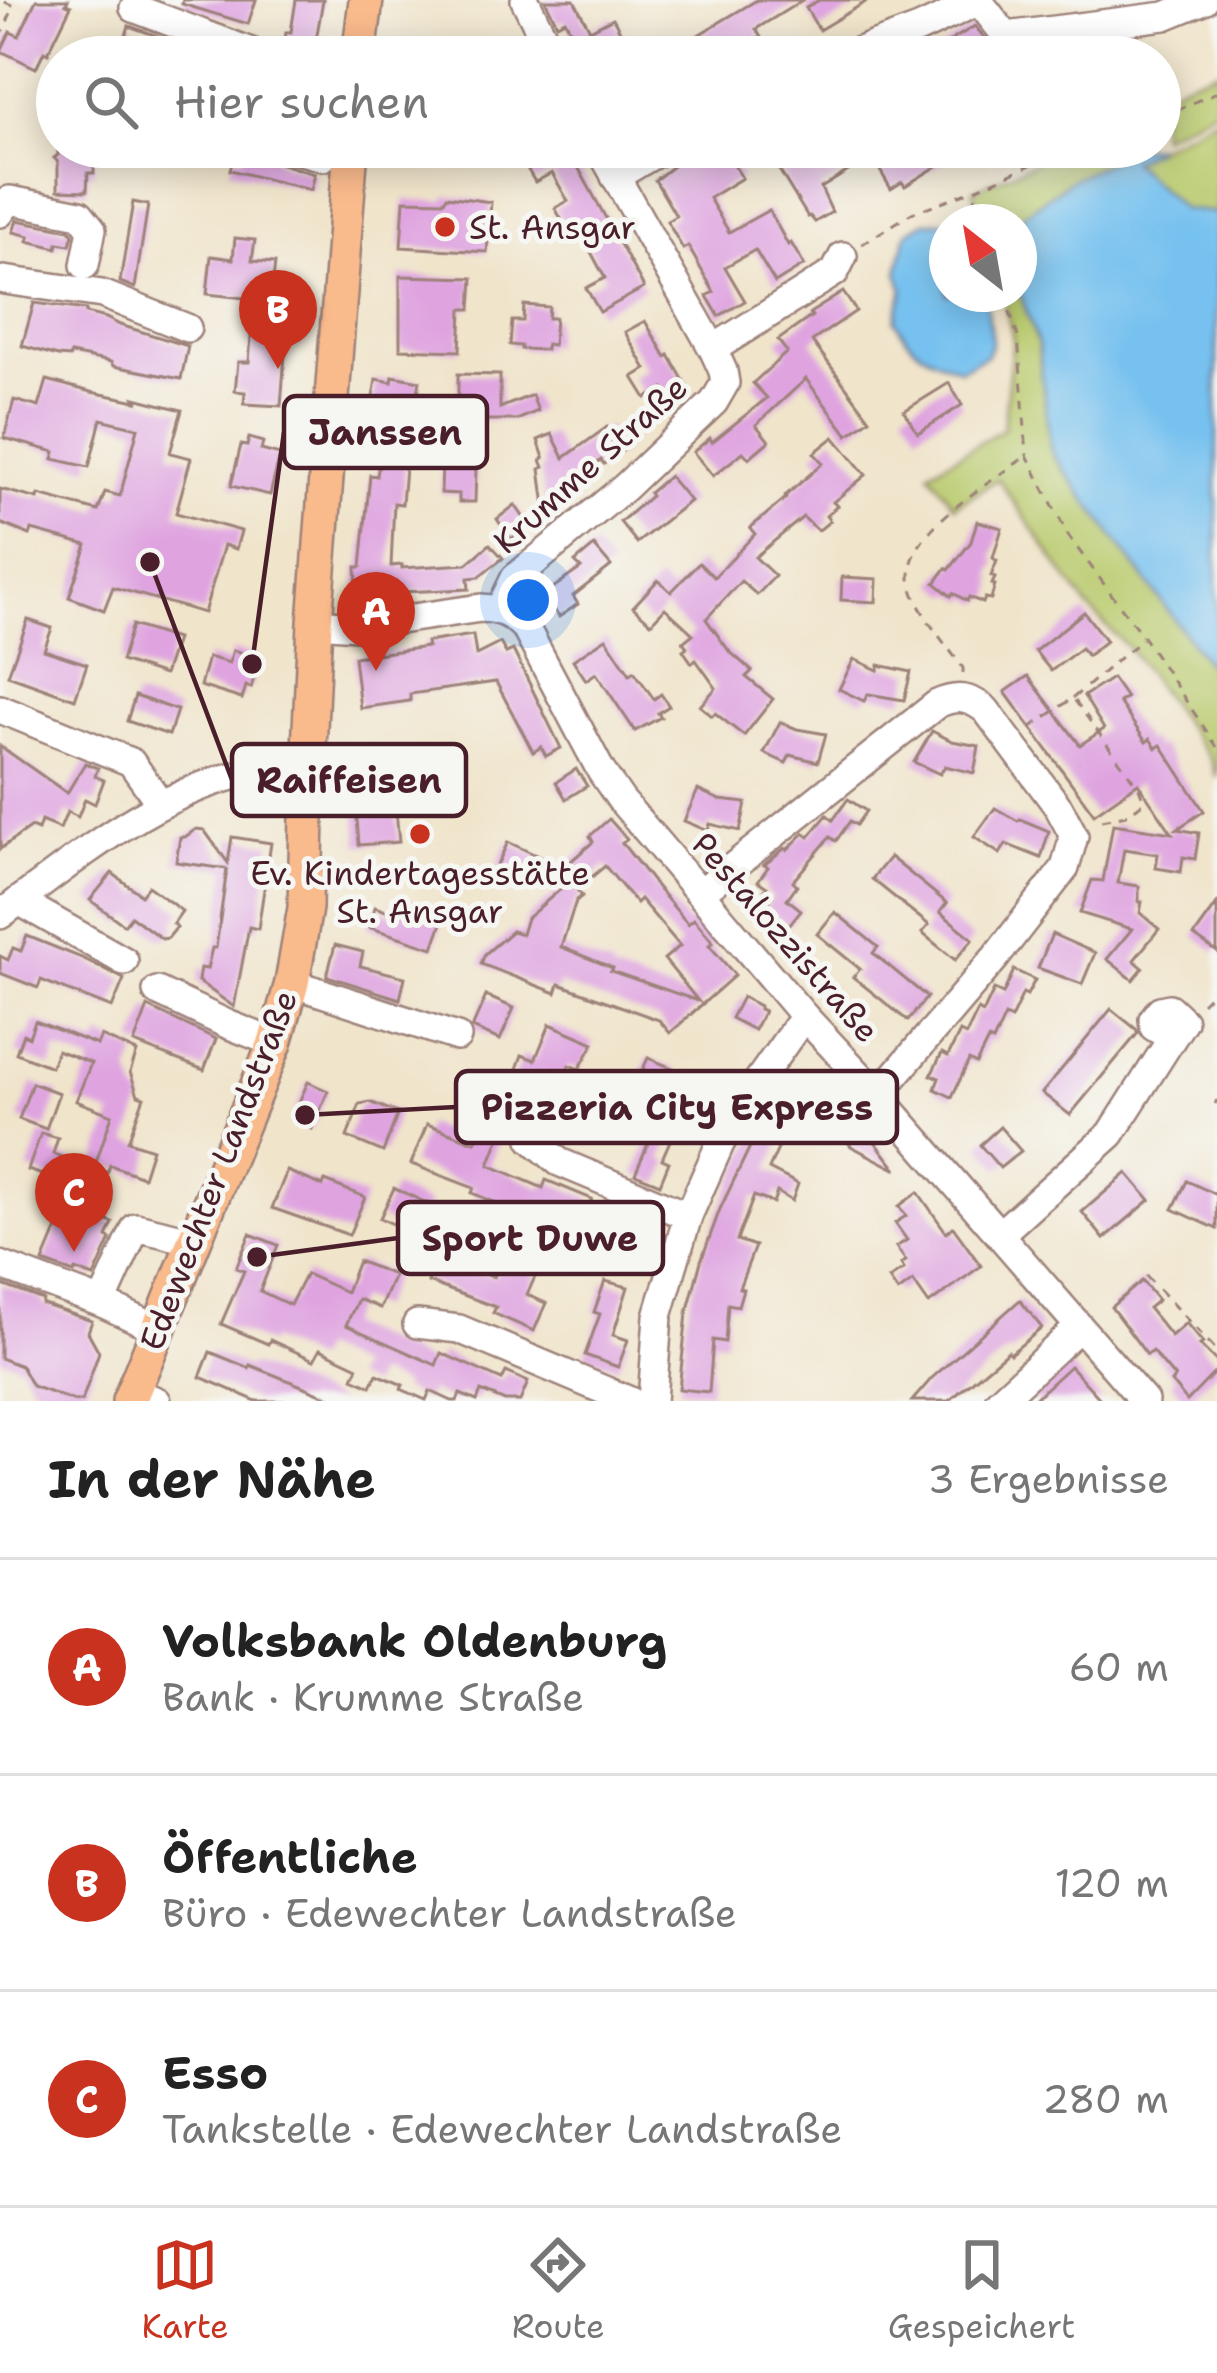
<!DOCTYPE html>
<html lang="de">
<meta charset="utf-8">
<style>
body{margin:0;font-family:"Shantell Sans",sans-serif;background:#f6f6f6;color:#222}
.compass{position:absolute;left:929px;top:204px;width:108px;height:108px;border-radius:50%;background:#fff;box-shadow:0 6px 30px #0003;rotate:329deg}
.you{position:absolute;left:528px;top:600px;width:42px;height:42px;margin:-30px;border:9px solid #fff;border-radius:50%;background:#1a73e8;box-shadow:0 0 0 18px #1a73e833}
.badge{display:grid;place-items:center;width:78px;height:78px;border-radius:50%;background:#c8321e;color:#fff;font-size:39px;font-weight:700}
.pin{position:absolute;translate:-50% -99px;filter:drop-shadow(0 3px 6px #0008)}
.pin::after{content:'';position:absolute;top:63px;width:42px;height:36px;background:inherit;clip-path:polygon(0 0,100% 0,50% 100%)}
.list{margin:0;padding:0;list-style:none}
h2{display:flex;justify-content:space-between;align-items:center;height:156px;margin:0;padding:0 48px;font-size:51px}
h2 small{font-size:39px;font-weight:400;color:#767676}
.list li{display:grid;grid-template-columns:78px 1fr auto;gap:36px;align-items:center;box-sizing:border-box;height:216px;padding:0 48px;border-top:3px solid #e0e0e0}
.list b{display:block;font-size:45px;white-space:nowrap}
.list p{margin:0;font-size:39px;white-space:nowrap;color:#767676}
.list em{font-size:39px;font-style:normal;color:#767676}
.icon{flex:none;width:66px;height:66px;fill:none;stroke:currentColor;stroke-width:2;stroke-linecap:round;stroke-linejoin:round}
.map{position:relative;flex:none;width:1217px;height:1401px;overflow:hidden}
.search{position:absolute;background:#fff;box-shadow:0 6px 30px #0003;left:36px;right:36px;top:36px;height:132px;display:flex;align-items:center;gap:30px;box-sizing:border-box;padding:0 42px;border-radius:66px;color:#767676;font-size:45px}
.sheet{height:804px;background:#fff}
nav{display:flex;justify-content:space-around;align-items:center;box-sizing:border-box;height:168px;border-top:3px solid #e0e0e0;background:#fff;font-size:33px;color:#767676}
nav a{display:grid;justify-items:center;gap:6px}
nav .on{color:#c8321e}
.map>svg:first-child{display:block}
.green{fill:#b9ca6d;stroke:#82744c;stroke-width:3}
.water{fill:#76c1ef;stroke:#60708d;stroke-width:3}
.building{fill:#dfa4e0}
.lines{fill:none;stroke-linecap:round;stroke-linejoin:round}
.minor-casing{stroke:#9d827a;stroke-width:32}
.major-casing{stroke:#9d827a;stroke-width:38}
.path{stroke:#9d827a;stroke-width:3;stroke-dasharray:9 9;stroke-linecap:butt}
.minor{stroke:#fff;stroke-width:27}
.major{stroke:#fabb8c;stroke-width:33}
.poi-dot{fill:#c8321e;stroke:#f6f6f2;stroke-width:4.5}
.labels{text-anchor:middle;stroke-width:10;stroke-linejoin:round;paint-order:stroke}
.poi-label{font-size:33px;fill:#4a1f2b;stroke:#f6f6f2;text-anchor:start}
.street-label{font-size:33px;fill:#4a1f2b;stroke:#f6f6f2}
.leader{fill:none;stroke:#4a1f2b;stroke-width:4.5}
.callout-dot{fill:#4a1f2b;stroke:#f6f6f2;stroke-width:4.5}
.callout{fill:#f6f6f2;stroke:#4a1f2b;stroke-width:4.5}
.callout-label{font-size:36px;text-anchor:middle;font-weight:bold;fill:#4a1f2b}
</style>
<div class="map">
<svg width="1217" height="1401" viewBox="0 0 1217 1401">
<rect width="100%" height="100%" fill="#f6f6f2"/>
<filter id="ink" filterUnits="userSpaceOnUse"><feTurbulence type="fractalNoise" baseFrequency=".00833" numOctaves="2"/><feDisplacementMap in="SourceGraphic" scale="24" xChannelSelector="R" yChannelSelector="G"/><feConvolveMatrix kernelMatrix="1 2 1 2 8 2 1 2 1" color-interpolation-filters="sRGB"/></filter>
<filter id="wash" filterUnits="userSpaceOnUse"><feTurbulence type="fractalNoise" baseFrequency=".004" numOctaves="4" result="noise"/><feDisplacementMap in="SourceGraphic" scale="48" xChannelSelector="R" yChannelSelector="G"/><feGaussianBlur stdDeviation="2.7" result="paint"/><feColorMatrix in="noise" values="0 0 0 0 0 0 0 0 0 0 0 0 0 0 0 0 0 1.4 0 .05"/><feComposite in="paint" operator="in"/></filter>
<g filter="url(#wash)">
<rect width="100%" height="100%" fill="#f0e4ca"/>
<g class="green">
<polygon points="1217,70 1217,108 1160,136 1160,96 1185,82"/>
<polygon points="1217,117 1217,213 1182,209 1131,161"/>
<polygon points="1070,147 1138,147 1069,181 1021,217 1018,222 983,222 973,190"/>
<polygon points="1019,290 1038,344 1051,452 1217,677 1217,778 1210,759 1130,650 1085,604 998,479 955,506 929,472 1003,429 1013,338 1002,294 1019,294"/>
</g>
<g class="water">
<polygon points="1138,147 1158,147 1131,161 1182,209 1217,213 1217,677 1051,452 1038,344 1019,290 1018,222 1021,217 1069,181"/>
<path d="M925 222H947V294H985L992 342 987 355 960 369C927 356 913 353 895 320L904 290 898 272 907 233Z"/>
</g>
<g id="blocks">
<g class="building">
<polygon points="36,0 68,0 66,4 71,6 48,53 44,51 36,68 1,51 10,32 19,36"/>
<polygon points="183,0 256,0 248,24 182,4"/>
<polygon points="296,0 323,0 313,57 283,57 286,32 291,32"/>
<polygon points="545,0 574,0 590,30 613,18 634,57 585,57 565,20 557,24"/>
<polygon points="757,0 803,0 756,29 766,46 748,57 684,57 678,47"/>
<polygon points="819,0 869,0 819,30 806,8"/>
<polygon points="129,26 174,42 174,44 159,39 153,57 119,57"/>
<polygon points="975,26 1000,57 928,57 955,38"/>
<polygon points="58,147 94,147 94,173 88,173 87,191 58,190 58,162 54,158 58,155"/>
<polygon points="246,147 269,153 281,164 315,174 311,190 230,170 234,156 243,159"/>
<polygon points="531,147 567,147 644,288 600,312 586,288 605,278 577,226 568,231 555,208 568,201 552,173 535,182 528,170 540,163"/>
<polygon points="698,147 752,147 732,162 742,178 709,198 729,232 769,210 788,245 791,243 804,265 775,283 755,250 725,267 745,301 719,316 707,296 714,292 688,246 683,249 667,221 676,216 655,180 673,166 672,164 683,152 686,154"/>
<polygon points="765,147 851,147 861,163 821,188 832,212 815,222 810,216 808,217"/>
<polygon points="910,147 968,147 905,186 902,182 891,189 878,167"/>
<polygon points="447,196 491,202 487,252 401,247 404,200 444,201"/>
<polygon points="133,202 148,205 135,288 120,282"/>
<polygon points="17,220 70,230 73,234 70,245 58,243 57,248 28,241 30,236 13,232"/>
<polygon points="235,238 255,240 252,261 275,263 269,314 288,315 281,406 244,404 245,392 235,391 238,362 249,362 254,299 207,294 211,256 233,259"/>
<polygon points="400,276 473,278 471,309 462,309 460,351 400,349"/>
<polygon points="843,292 856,311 812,341 870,419 848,435 806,379 756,425 769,441 749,458 743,452 713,476 693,452 710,438 712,442 767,398 753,383 787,352 778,340 812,316 810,313"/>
<polygon points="34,303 86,310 86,313 106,318 120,325 188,346 181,379 113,366 111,362 71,354 70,357 58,356 22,346"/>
<polygon points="524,305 549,307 548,318 555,318 553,345 546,344 546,350 521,349 521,346 510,345 512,321 523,321"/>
<polygon points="645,321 666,357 669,355 688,388 670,399 664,388 646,398 633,377 646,369 625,332"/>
<polygon points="458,374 500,375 500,408 532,395 538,411 517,420 458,420"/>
<polygon points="393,376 420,381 418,392 427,394 421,433 439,436 435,460 406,456 402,504 394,503 391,566 402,565 402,568 467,564 490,544 503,558 479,577 468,578 469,589 357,594 356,567 361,567 370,475 377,476 387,413 371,410 376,379 392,382"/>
<polygon points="47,380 91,392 137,401 135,398 182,410 170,453 191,458 176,513 241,531 236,549 224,545 204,613 113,587 104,610 69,597 87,545 32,530 30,535 0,523 0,489 38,499 39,495 98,511 105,492 120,496 138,428 101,419 89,467 53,459 55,452 4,438 14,400 39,407"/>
<polygon points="949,383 962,405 918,433 904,411"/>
<polygon points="607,427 624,450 604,464 601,460 573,480 576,488 546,513 540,469 544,467 541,460 544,458 538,440 552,434 564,458"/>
<polygon points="834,437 866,475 833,502 837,506 826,516 830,521 818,531 803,517 755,557 775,576 757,595 741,581 706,619 729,651 752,671 746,677 773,699 744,736 715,713 712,716 700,706 716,688 696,660 692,663 683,650 687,647 683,642 693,634 665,608 651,623 633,607 658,580 671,592 699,563 714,577 755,534 750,528 786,498 785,496 823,463 814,453"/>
<polygon points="249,438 263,442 261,450 280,455 270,495 231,486 241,445 247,446"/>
<polygon points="442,466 476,468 475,502 459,502 459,494 441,493"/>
<polygon points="669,476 690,501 637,543 620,522 651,496 649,493"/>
<polygon points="515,505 529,525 511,539 497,519"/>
<polygon points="977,521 1002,528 993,558 997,561 991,576 995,578 992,584 995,585 991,599 985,598 983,603 969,597 967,601 953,593 951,596 935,583 946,568 949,570 971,542"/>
<polygon points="594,546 611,566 573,596 578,604 559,617 543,595 581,568 575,562"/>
<polygon points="842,577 877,579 876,602 841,600"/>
<polygon points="1084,612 1106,641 1087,656 1081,648 1051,671 1035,651"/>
<polygon points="28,620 52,628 44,650 87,664 75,699 8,675"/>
<polygon points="132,625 176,639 164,675 121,661"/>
<polygon points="473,635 476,655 500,643 506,653 513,650 561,748 546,756 541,747 533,752 496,682 410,694 410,701 360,708 354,657 427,647 426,642"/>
<polygon points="606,638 630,674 634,671 654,699 661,694 669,706 658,713 661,717 635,731 596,673 586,680 573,660"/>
<polygon points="233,650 260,658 251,688 246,686 242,699 200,686 208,657 229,663"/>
<polygon points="854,659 878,670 879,665 911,672 904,700 868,694 864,701 839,689"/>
<polygon points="1028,676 1080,745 1104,729 1084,696 1112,678 1126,698 1119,702 1146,742 1150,739 1156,748 1161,745 1204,811 1177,829 1199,833 1195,859 1183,857 1181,872 1156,868 1158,854 1124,849 1118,883 1139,886 1139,902 1142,902 1140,913 1159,929 1134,960 1143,968 1133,980 1107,959 1132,929 1080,913 1092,880 1103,881 1113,824 1172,833 1138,783 1094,814 1005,692"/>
<polygon points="135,696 177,710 169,735 127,721"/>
<polygon points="780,722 797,729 826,734 818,762 790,755 786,763 764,753"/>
<polygon points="932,731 952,741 979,746 974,773 945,766 940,774 914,762"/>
<polygon points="0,746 67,793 85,763 98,768 95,776 104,780 95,804 85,799 78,817 67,812 60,829 41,821 38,830 31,827 0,849"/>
<polygon points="413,759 415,778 427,777 429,807 396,811 399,842 359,845 354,779 389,776 388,761"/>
<polygon points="576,769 587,786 566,799 556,782"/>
<polygon points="698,790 720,800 746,803 740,831 710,824 708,831 684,821"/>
<polygon points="848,799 866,811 856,825 850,821 836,841 830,837 793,881 797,885 787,899 801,910 789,925 765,908 772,897 764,891 767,887 758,881 768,867 764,865 785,848 787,850 804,833 809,837 827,815 833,820"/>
<polygon points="995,808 1018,821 1020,819 1049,831 1041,858 1006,844 1000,854 974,837"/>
<polygon points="609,819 627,839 622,843 656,886 688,924 694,919 713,942 709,945 735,975 670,1033 659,1020 559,984 556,993 481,964 485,954 512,931 522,934 527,918 570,881 582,896 576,901 561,947 613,968 611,971 698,1001 664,959 680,946 640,899 636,903 605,866 587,881 570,862 593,842 590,836"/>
<polygon points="196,829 204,830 228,863 232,837 271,843 258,929 249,927 234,1007 198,981 200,968 207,969 212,948 216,948 227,869 176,862 180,837 185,837"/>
<polygon points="508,842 540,857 529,880 497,865"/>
<polygon points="890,857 947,903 940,912 973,939 955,960 922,933 929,925 872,879"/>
<polygon points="112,873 141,895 148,886 182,911 173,924 177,927 168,938 162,939 131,916 124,925 90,900"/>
<polygon points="403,898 434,909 430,918 442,923 433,948 368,927 375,907 397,915"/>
<polygon points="1217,904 1217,952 1194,936"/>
<polygon points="835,912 878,947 873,953 927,997 908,1021 853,977 860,969 817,934"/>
<polygon points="1052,934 1095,953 1082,984 1038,968"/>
<polygon points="27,936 82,958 124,979 112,1008 41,980 38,988 0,973 0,956 8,960 13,948 21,951"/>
<polygon points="335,945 363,952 360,966 405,977 400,999 327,976"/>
<polygon points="1014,970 1035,980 1027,995 1023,993 1011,1019 1005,1016 993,1042 988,1040 976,1064 969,1060 952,1097 935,1089 939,1078 931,1075 942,1053 948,1056 960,1032 966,1035 978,1010 983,1013 994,990 1003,994"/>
<polygon points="486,996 514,1008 500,1040 472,1028"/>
<polygon points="742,997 759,1006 759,1009 764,1011 754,1030 731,1018"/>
<polygon points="148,1007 216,1039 204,1070 134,1043"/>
<polygon points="1111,1009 1136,1029 1138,1033 1070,1115 1042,1093"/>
<polygon points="35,1021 97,1045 101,1036 137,1052 130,1072 138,1095 144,1097 128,1141 152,1149 143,1177 110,1165 100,1195 28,1170 41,1133 58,1138 53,1154 94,1168 112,1115 76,1101 91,1063 57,1050 51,1067 16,1053 23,1034 29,1037"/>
<polygon points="550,1024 594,1043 579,1069 569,1065 552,1110 508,1094 522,1055 535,1060"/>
<polygon points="648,1058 677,1070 659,1111 679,1120 662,1159 669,1162 660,1184 635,1174 650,1139 631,1131 638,1115 628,1111 640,1084 637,1082"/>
<polygon points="308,1082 328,1091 312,1129 291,1120"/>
<polygon points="32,1083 59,1093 46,1129 19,1119"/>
<polygon points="839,1096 870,1135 897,1170 851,1146 822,1109"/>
<polygon points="370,1102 398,1113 383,1152 347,1137 360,1104"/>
<polygon points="427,1124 475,1142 480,1131 499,1139 489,1165 543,1188 546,1180 592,1199 583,1219 564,1211 546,1252 527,1295 546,1303 534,1331 493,1313 496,1307 428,1282 438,1256 494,1277 517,1224 490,1213 494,1202 472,1193 474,1188 411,1164"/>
<polygon points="1000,1127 1021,1151 1000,1168 980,1145"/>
<polygon points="757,1132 781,1142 769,1169 798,1184 792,1201 777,1192 773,1203 754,1196 737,1240 755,1246 739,1288 743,1289 738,1306 728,1304 725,1342 713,1340 709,1392 679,1389 687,1313 701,1261 720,1209"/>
<polygon points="287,1171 323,1186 325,1181 365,1197 349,1235 272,1208"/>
<polygon points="1127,1173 1150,1200 1104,1239 1082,1212"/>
<polygon points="1187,1181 1217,1195 1217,1229 1173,1209"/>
<polygon points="394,1188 429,1204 415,1234 380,1218"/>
<polygon points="918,1192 946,1232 953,1227 981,1266 929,1304 913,1281 898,1292 889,1279 904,1269 901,1264 906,1261 896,1247 907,1240 895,1223 906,1216 899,1206"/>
<polygon points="64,1212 88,1222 92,1214 113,1223 107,1237 111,1239 94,1277 75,1270 74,1273 43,1262"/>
<polygon points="250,1234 278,1245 260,1291 290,1305 306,1274 346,1292 358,1261 394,1275 380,1308 358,1299 346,1325 436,1365 441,1353 502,1380 506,1372 528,1382 520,1401 505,1401 481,1391 477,1401 460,1394 457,1401 452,1401 430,1391 426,1400 401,1389 403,1385 377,1374 371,1386 353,1378 358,1367 320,1349 314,1360 270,1340 268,1344 221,1324 244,1271 236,1268"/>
<polygon points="605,1281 628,1287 613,1335 628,1340 618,1367 585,1355 600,1314 594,1312"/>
<polygon points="1142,1281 1158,1300 1148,1308 1171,1336 1186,1323 1203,1343 1200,1345 1217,1362 1217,1370 1187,1401 1171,1382 1175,1378 1152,1351 1147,1355 1111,1307"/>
<polygon points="0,1284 43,1300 42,1304 92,1321 88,1332 99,1352 82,1401 74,1401 32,1386 21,1366 0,1358"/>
<polygon points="1020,1300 1042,1328 1010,1354 1008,1351 949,1401 912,1401 932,1378"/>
<polygon points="210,1352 249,1368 250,1365 339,1401 256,1401 200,1377"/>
<polygon points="1070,1366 1102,1401 1032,1401 1058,1377"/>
</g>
</g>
</g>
<g filter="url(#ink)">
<use href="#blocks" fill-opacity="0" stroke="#9d827a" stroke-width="3"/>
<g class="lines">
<defs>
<g id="minor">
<polyline points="525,0 553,57"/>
<polyline points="978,0 1006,36 1165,16 1204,0"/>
<polyline points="134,8 264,57"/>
<polyline points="843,57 919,29 979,1"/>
<polyline points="286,147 323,157"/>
<polyline points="615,177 666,147"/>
<polyline points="0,213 10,200 80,214 92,229 85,265"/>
<polyline points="4,280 102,294 187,328"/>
<polyline points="713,349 835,272 843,256"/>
<polyline points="500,609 515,578 625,487 714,402 725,383 723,371 713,349 599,147"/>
<path d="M315 623 358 626 481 608C501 609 512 614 526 629L601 771 621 800 804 1016 878 1095 1144 1401"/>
<polyline points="0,709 131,762 160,803"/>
<path d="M700 893 937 704C957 695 969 697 986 710L1059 808 1074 836 1065 868 996 957 878 1095"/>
<polyline points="19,901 124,961"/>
<path d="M0 915C79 857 161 786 261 770 276 768 292 770 308 770"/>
<polyline points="292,983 457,1037"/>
<polyline points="157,991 227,1024 275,1043"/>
<polyline points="532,1139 559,1162 688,1216"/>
<polyline points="1000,1234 1111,1134 1183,1021 1169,1008 1160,1010 1153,1019 1154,1027 1171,1037"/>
<polyline points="0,1265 102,1303"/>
<polyline points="417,1324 459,1329 630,1401"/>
<polyline points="158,1329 102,1303 136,1227 195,1241"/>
<polyline points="132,1391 157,1401"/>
<polyline points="652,1401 658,1316 688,1216 720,1144 751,1091 804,1016"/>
<polyline points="999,1401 1078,1328"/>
</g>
<g id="major">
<polyline points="359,57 366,0"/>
<polyline points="129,1401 275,1043 292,983 305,908 308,770 315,623 351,147"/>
</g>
</defs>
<use href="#minor" class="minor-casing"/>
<use href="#major" class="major-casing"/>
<g class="path">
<polyline points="0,38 14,6 1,0"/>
<polyline points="1160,117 1217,92"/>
<polyline points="983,222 973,190 1072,147"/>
<polyline points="862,244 912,213 973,190"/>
<polyline points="1004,294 1018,337 1027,455 1069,537 1144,638 1217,747"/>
<path d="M963 673V668C947 645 911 606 910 577 909 526 991 484 1026 456"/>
<polyline points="1073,698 1142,639"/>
<polyline points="1031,727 1073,698 1139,788 1144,802 1126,815 1096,821"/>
<polyline points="1202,1003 1217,988"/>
<polyline points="1215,1104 1217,1100"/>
<polyline points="1146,1276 1217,1351"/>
</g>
<use href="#minor" class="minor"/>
<use href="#major" class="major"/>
</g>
</g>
<g class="poi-dot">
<circle cx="445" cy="227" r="12"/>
<circle cx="420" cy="834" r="12"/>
</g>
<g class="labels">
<g class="poi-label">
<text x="469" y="239">St. Ansgar</text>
<text x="420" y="885" text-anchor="middle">Ev. Kindertagesstätte<tspan x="420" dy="38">St. Ansgar</tspan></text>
</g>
<g class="street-label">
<text transform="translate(590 464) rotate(-42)" y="12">Krumme Straße</text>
<text transform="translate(786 937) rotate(49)" y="12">Pestalozzistraße</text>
<text transform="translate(218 1170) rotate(-69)" y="12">Edewechter Landstraße</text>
</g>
</g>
<path class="leader" d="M252 664L284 432M150 562L232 780M305 1115L456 1107M257 1257L398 1238"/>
<g class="callout-dot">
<circle cx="252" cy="664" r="12"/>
<circle cx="150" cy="562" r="12"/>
<circle cx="305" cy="1115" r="12"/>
<circle cx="257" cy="1257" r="12"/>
</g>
<g class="callout">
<rect x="284" y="396" width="203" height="72" rx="12"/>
<rect x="232" y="744" width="234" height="72" rx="12"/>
<rect x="456" y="1071" width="441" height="72" rx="12"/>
<rect x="398" y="1202" width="265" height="72" rx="12"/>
</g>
<g class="callout-label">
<text x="385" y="445">Janssen</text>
<text x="349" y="793">Raiffeisen</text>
<text x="677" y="1120">Pizzeria City Express</text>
<text x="530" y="1251">Sport Duwe</text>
</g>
</svg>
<svg class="compass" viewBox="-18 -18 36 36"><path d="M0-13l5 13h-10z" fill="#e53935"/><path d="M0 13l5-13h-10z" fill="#767676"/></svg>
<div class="you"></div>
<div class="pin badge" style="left:376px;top:671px">A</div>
<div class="pin badge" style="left:278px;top:369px">B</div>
<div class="pin badge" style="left:74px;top:1252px">C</div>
<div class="search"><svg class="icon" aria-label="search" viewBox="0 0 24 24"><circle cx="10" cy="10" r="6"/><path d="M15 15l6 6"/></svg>Hier suchen</div>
</div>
<section class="sheet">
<h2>In der Nähe<small>3 Ergebnisse</small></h2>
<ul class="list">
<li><span class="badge">A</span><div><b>Volksbank Oldenburg</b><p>Bank · Krumme Straße</p></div><em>60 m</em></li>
<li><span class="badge">B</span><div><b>Öffentliche</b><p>Büro · Edewechter Landstraße</p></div><em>120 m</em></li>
<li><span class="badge">C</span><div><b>Esso</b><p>Tankstelle · Edewechter Landstraße</p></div><em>280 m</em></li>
</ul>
</section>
<nav>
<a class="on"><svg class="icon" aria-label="map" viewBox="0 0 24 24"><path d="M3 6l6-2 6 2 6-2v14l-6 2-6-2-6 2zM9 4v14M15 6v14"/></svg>Karte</a>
<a><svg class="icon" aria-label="directions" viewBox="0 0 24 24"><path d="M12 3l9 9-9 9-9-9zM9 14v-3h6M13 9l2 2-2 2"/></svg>Route</a>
<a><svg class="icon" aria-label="saved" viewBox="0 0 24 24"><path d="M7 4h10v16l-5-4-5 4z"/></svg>Gespeichert</a>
</nav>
